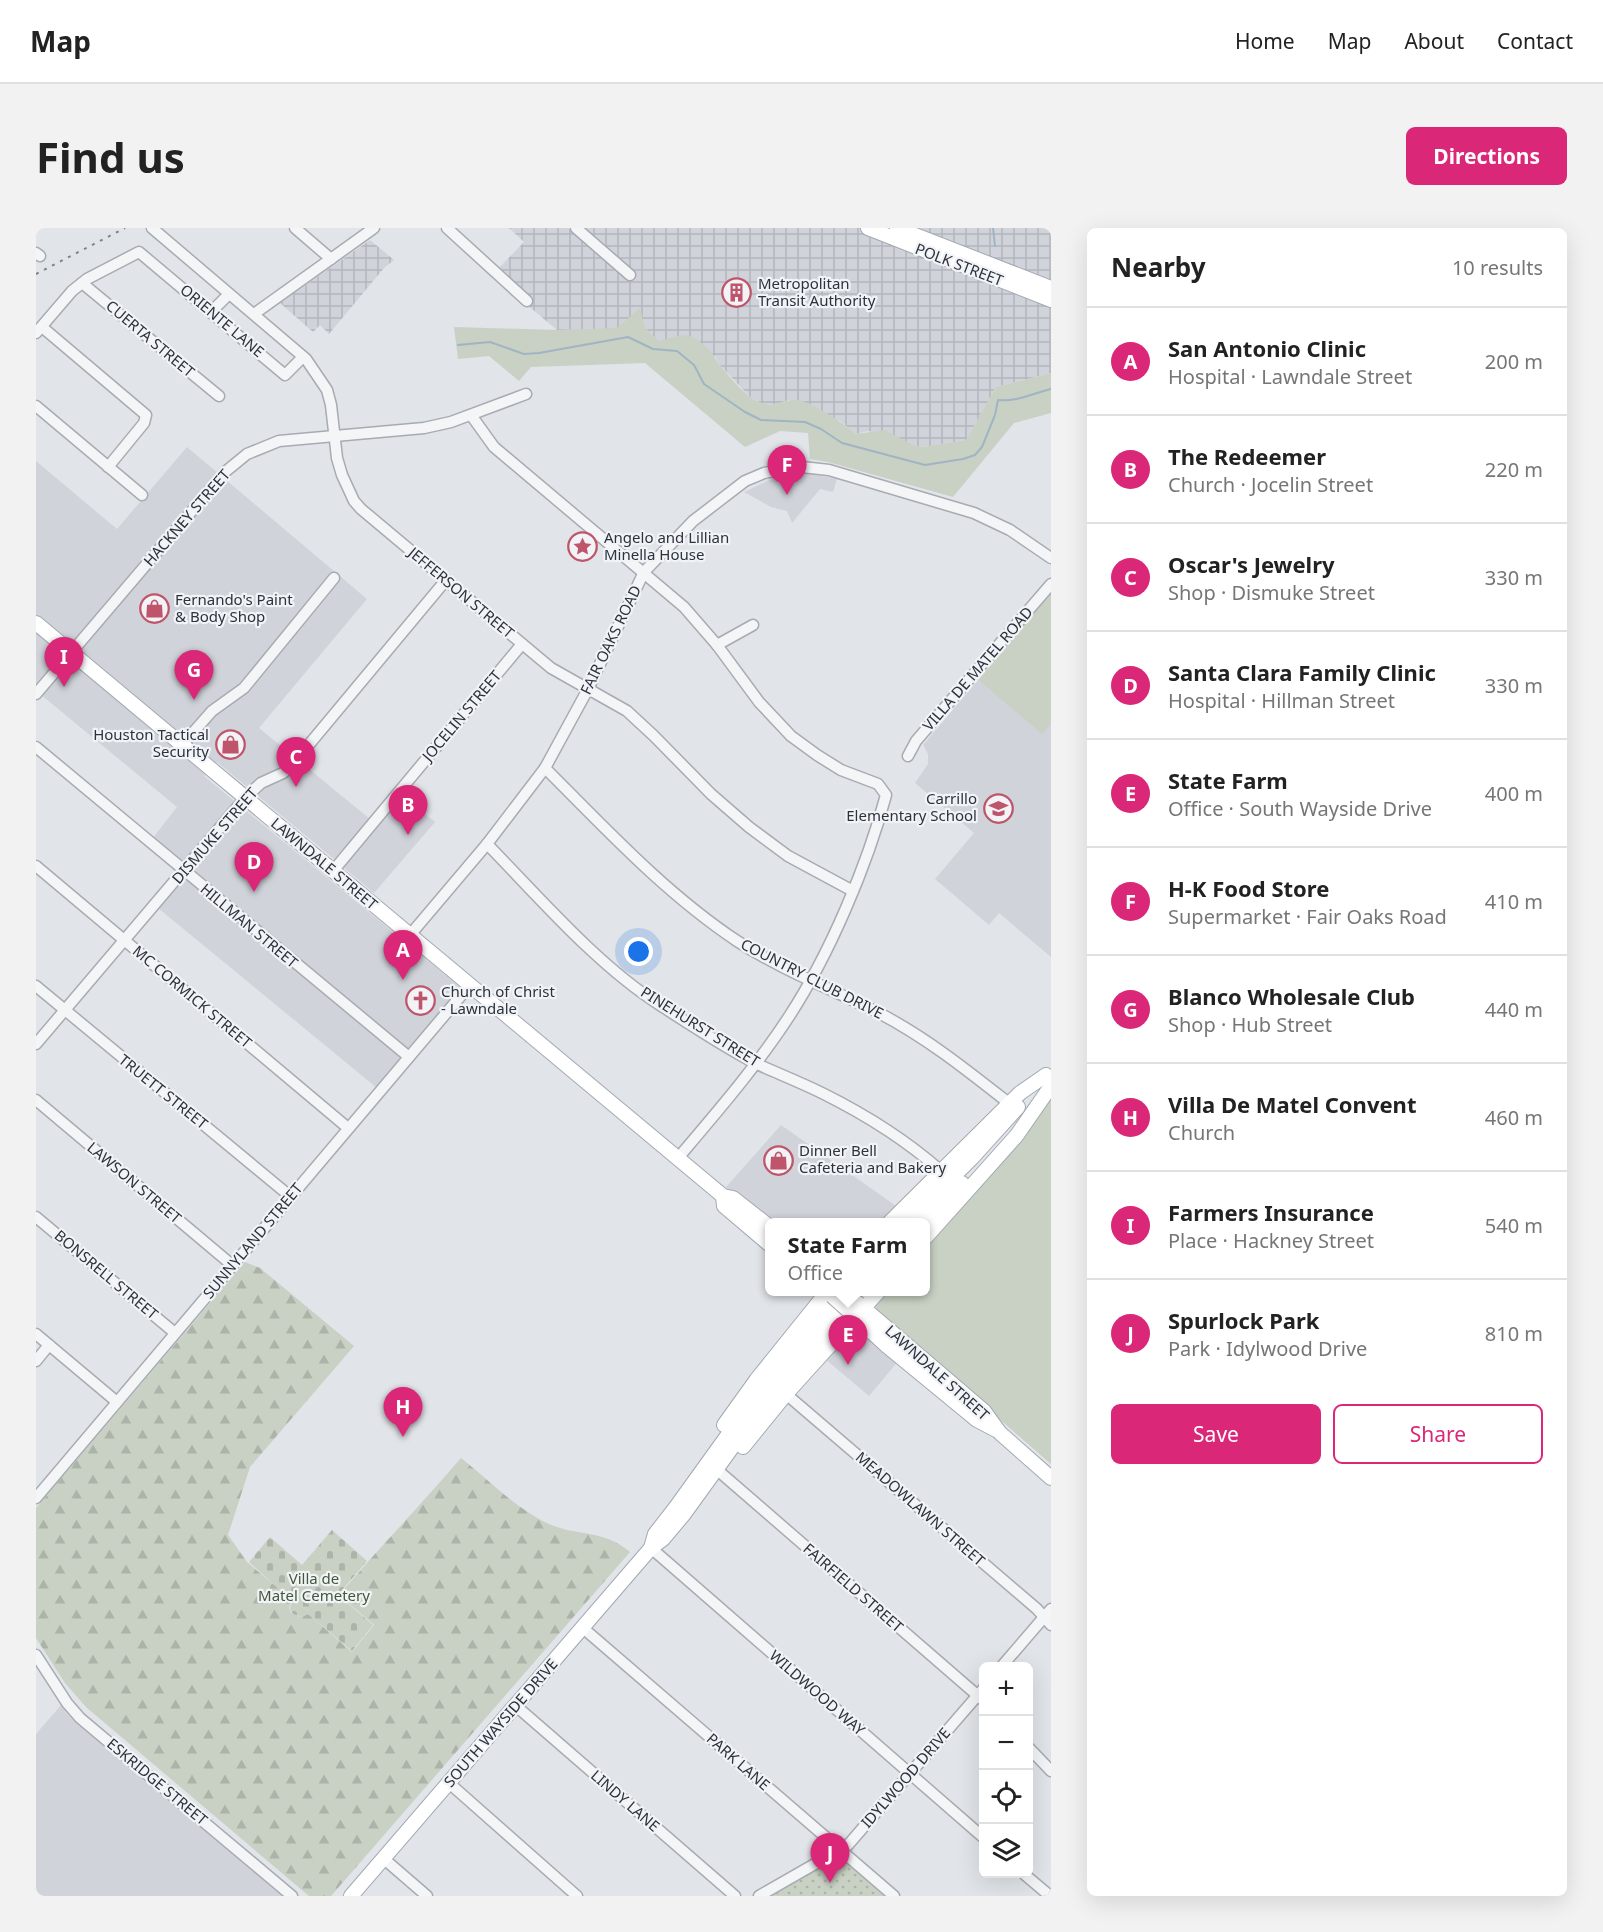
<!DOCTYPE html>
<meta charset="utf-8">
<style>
body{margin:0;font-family:"Noto Sans",sans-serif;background:#f2f2f2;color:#222}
.controls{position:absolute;right:18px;bottom:18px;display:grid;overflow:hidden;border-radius:9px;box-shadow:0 6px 24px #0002}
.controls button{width:54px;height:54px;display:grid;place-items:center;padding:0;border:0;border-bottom:2px solid #e0e0e0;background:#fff;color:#222;font:30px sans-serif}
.you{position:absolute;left:603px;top:724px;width:21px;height:21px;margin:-15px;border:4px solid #fff;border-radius:50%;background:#1a73e8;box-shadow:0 0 0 9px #1a73e833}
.badge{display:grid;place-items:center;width:39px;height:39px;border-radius:50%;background:#db2777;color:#fff;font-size:20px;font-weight:700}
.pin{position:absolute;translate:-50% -50px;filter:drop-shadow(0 2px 3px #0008)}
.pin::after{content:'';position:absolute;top:32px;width:21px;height:18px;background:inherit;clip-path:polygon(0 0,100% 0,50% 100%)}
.popup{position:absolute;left:729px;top:990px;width:165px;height:78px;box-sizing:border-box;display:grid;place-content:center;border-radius:9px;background:#fff;filter:drop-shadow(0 2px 4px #0005);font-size:20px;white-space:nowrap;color:#767676}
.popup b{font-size:22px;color:#222}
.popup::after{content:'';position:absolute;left:50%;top:100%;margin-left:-12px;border:12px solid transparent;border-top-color:#fff}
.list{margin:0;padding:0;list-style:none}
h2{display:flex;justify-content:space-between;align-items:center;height:78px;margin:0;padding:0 24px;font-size:26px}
h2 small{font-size:20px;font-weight:400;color:#767676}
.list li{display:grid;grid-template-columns:39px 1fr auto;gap:18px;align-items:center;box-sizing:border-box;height:108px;padding:0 24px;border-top:2px solid #e0e0e0}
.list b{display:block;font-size:22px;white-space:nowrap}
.list p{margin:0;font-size:20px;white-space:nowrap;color:#767676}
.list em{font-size:20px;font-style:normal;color:#767676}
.actions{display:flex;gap:12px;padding:18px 24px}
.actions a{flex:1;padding:14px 0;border:2px solid #db2777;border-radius:9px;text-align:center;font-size:21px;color:#db2777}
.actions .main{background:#db2777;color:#fff}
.icon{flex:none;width:33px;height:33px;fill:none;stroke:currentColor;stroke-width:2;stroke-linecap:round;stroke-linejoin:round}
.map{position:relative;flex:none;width:1015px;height:1668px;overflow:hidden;border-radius:9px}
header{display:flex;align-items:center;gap:36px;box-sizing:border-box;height:84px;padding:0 30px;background:#fff;border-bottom:2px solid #e0e0e0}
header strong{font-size:28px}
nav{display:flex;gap:33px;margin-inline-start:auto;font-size:21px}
.intro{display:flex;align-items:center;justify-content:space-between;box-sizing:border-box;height:144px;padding:0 36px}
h1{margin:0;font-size:42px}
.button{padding:15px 27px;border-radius:9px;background:#db2777;color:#fff;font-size:21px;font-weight:700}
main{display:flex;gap:36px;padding:0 36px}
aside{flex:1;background:#fff;border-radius:9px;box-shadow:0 6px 24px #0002}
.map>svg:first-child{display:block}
.built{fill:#d0d4da}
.industrial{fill:url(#industrial-grid)}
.green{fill:#c8d1c3}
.forest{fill:url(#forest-firs)}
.cemetery{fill:url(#cemetery-stones)}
.park{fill:url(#park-dots)}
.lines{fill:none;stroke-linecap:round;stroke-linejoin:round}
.stream{stroke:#a0b4c4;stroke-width:2}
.minor-casing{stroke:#a7abb2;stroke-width:13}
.major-casing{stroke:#a2a9b2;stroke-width:16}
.minor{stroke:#f4f5f7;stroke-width:10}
.major{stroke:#fff;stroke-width:14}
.rail{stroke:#7d8590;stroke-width:2;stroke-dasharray:3 6;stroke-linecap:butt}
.major-bridge-casing{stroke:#a2a9b2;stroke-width:16;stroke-linecap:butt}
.major-bridge{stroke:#fff;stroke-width:14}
.labels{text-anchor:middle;stroke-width:4.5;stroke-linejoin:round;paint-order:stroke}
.street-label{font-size:15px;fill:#2b333e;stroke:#f1f3f6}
.poi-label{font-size:15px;fill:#2b333e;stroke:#f1f3f6;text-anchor:start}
.park-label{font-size:15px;fill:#42583a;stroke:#f1f3f6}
</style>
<header>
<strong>Map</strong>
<nav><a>Home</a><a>Map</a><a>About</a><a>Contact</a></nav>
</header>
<div class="intro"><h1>Find us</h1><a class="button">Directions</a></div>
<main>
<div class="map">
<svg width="1015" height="1668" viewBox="0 0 1015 1668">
<defs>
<pattern id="industrial-grid" width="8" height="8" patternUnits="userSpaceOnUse" patternTransform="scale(1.5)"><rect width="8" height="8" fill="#d0d4da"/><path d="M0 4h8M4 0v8" fill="none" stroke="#b3b6bc"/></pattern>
<pattern id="forest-firs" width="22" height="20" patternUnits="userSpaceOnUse" patternTransform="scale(1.5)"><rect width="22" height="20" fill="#c8d1c3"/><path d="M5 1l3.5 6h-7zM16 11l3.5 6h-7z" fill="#acb4a9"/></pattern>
<pattern id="cemetery-stones" width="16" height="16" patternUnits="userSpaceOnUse" patternTransform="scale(1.5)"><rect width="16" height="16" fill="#c8d1c3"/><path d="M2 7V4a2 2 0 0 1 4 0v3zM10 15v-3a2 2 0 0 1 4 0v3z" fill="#acb4a9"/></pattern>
<pattern id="park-dots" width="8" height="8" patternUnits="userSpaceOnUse" patternTransform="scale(1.5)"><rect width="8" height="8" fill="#c8d1c3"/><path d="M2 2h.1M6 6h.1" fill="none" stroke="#acb4a9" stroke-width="1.8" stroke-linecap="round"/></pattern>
</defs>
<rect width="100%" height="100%" fill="#e1e4e8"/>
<g class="built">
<polygon points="151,219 331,371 223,500 334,591 298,631 181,534 168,548 421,757 423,761 421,764 375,821 370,822 303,769 298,775 359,824 364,830 362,836 341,860 122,680 156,643 116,611 141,579 4,466 0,470 0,233 81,301"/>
<polygon points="759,245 775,246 801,251 797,264 784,261 756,295 751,283 735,279 708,264 742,248"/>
<polygon points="942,452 1006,505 1015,496 1015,729 963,685 953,697 899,651 938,605 879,555 892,536 892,526 887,517"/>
<polygon points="365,566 399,594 338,665 306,638"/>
<polygon points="745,897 863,980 849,994 735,994 690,959"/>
<polygon points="819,1099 823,1099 863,1132 833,1168 788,1130"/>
<polygon points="25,1477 31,1486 42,1497 246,1668 0,1668 0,1506"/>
</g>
<g class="industrial">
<polygon points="473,0 532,0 547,13 545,0 1015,0 1015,145 960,159 930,212 887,219 877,217 861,209 832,203 820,206 804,193 753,172 740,176 727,176 714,169 681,134 680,129 647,107 623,114 609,100 521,102 490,76 495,70 463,40 488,14"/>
<polygon points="334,12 358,32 348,40 293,106 284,97 277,104 244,75"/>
</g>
<g class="green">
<path d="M604 80 609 100 623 113C630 112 640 107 648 107 659 107 678 123 681 134 694 148 708 169 726 175 739 180 750 170 763 172 779 176 807 195 820 206L849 202 877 217 887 219 930 212 960 159 1015 145V185L978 195 917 269 792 234 774 231 772 205 744 203 709 219 609 135 495 139 483 153 453 128 422 131 418 99 521 102 581 100Z"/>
<polygon points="1015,365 1015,496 1006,506 942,452"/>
<path d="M1015 863V1236L843 1086C837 1076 840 1072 846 1064H890V1011Z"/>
</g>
<path class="forest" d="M209 1034 224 1040 318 1118 214 1239 192 1307 211 1334 256 1372 253 1380 256 1386 265 1389 272 1386 316 1424 338 1397 303 1367C343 1320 385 1277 425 1230 452 1251 481 1282 513 1296 543 1309 567 1301 594 1324L295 1668H273L50 1479 29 1455 0 1410V1280Z"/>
<polygon class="cemetery" points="296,1302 331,1333 302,1367 337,1397 316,1423 272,1386 265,1389 257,1386 254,1381 256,1373 213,1334 234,1309 266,1337"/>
<polygon class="park" points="801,1629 806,1630 852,1668 729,1668"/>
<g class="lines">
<g class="stream">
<polyline points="957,0 959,18"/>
<path d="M422 117 454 114 488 126 503 125 592 109 617 121 641 123 658 137 668 156 709 184 725 192 769 194 785 201 806 215 889 237 927 231 939 227 946 219 959 187 962 172C981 174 998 165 1015 161"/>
</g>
<defs>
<g id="minor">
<polyline points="116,0 270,131 291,162 295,177 301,230 306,247 318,273 325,281 515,440 591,483 618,508 675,566 713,599 752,628 817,663"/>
<polyline points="259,0 295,31"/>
<polyline points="411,0 491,73"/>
<polyline points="540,0 594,47"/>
<polyline points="0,25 4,28"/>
<polyline points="46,55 183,168"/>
<polyline points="175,84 193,66"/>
<polyline points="218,86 338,0"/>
<polyline points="6,99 110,187 108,195 72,239"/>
<polyline points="0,105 36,63 51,51 103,24 249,147 267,129"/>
<polyline points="0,178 106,267"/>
<path d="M435 187 458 219 648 379 681 417 723 474 755 508 781 527 805 542 842 556 850 567C831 638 794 725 754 787 721 838 681 884 642 930"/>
<polyline points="681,417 717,397"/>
<polyline points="0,466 189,244 211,226 243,213 388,200 415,194 490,166"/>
<polyline points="146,517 176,483 208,460 298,350"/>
<polyline points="0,519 373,829"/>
<polyline points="872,528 880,513 1015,356"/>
<path d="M509 540C570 601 629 665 701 713 746 742 796 761 843 785 891 810 932 843 974 876"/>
<path d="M451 616C503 669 561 737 624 777 655 797 688 819 721 836 743 846 766 855 788 866 830 887 870 912 905 943"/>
<polyline points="0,638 312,900"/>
<polyline points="297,643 486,416"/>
<polyline points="374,707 451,616 509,540 552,461 608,344 657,293 709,253 728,245 748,241 766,239 793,242 938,285 974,302 1015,330"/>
<polyline points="0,758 255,969"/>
<polyline points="0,816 209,570 225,555 247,545 256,537 410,352"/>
<polyline points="0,872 196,1037"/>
<polyline points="0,989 139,1105"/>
<polyline points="0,1106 81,1174"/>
<polyline points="0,1133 13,1117"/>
<polyline points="750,1166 1001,1381 1015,1397"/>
<polyline points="686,1246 948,1473"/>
<polyline points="0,1270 434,757"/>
<polyline points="615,1320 948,1610"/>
<polyline points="547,1400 858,1668"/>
<polyline points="0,1427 31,1475 44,1490 256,1668"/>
<polyline points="966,1438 1015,1381"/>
<polyline points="480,1478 699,1668"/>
<polyline points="993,1520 1015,1543"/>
<polyline points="413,1555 541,1668"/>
<polyline points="347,1630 391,1668"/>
<polyline points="988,1646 1014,1668"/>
<polyline points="723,1668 812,1617 948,1460"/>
</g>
<g id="major">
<polyline points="832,0 1015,72"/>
<polyline points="861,0 1015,60"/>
<polyline points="0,395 687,968 697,970 734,999"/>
<polyline points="687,968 688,978 734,1017"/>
<polyline points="854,994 984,865 1010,847"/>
<polyline points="871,994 936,930 982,879"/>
<polyline points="888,994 926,955"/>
<polyline points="890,1009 981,907 1015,858"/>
<polyline points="823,1076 948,1183 964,1205 1015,1250"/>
<polyline points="815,1085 851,1118 941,1192 960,1202"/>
<polyline points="688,1197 721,1151 791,1064"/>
<polyline points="707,1219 750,1166 842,1064"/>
<polyline points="615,1320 619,1306 640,1279 699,1197 758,1123 808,1065"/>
<polyline points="315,1668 615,1320 627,1311 648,1286 721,1185 826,1064"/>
</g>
</defs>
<use href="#minor" class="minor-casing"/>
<use href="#major" class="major-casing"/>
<use href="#minor" class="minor"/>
<use href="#major" class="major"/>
<polyline class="rail" points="0,46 89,0"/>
<defs>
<g id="major-bridge">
<polyline points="808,1064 823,1076"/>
<polyline points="796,1068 815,1085"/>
</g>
</defs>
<use href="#major-bridge" class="major-bridge-casing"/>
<use href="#major-bridge" class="major-bridge"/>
</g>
<defs>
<symbol id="building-ring" viewBox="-11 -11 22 22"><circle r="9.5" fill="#f1f3f6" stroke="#bf556a" stroke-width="1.5"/><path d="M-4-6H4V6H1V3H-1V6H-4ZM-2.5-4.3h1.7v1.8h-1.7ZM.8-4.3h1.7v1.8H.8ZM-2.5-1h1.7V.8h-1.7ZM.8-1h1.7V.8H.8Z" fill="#bf556a"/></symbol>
<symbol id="sight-ring" viewBox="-11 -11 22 22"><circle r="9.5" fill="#f1f3f6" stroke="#bf556a" stroke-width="1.5"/><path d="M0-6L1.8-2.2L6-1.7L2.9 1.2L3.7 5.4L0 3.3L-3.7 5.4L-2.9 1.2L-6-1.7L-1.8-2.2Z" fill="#bf556a"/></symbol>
<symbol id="shop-ring" viewBox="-11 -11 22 22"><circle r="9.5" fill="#f1f3f6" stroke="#bf556a" stroke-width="1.5"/><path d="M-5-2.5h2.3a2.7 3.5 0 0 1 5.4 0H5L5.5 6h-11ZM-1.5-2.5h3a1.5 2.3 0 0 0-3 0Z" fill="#bf556a"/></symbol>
<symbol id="school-ring" viewBox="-11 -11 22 22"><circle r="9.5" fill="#f1f3f6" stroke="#bf556a" stroke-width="1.5"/><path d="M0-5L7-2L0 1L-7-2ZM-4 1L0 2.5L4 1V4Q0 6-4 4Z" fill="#bf556a"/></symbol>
<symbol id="church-ring" viewBox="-11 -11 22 22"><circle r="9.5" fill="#f1f3f6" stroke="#bf556a" stroke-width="1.5"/><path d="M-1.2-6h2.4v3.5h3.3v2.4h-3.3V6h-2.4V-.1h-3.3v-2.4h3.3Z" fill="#bf556a"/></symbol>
</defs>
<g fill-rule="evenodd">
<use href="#building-ring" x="684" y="48" width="33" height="33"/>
<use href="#sight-ring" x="530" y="302" width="33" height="33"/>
<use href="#shop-ring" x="102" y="364" width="33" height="33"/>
<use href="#shop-ring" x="178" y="500" width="33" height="33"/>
<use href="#school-ring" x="946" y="564" width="33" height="33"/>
<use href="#church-ring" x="368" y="756" width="33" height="33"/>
<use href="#shop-ring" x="726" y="916" width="33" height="33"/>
</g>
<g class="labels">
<g class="street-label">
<text transform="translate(923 37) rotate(21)" y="5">POLK STREET</text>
<text transform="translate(186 93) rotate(40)" y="5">ORIENTE LANE</text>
<text transform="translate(114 111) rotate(40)" y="5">CUERTA STREET</text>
<text transform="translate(151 290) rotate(-49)" y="5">HACKNEY STREET</text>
<text transform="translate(425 365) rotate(40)" y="5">JEFFERSON STREET</text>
<text transform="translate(575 412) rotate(-64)" y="5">FAIR OAKS ROAD</text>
<text transform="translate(942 441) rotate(-49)" y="5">VILLA DE MATEL ROAD</text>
<text transform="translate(426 488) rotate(-50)" y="5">JOCELIN STREET</text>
<text transform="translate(179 608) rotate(-49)" y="5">DISMUKE STREET</text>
<text transform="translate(288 636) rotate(40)" y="5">LAWNDALE STREET</text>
<text transform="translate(213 698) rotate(40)" y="5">HILLMAN STREET</text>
<text transform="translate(776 751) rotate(27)" y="5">COUNTRY CLUB DRIVE</text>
<text transform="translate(156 769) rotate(40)" y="5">MC CORMICK STREET</text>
<text transform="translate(664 799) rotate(32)" y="5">PINEHURST STREET</text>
<text transform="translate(127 864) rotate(39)" y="5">TRUETT STREET</text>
<text transform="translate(98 955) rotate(40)" y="5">LAWSON STREET</text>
<text transform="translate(217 1013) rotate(-50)" y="5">SUNNYLAND STREET</text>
<text transform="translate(70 1047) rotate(40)" y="5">BONSRELL STREET</text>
<text transform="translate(901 1145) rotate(42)" y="5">LAWNDALE STREET</text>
<text transform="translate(884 1281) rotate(41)" y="5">MEADOWLAWN STREET</text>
<text transform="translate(817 1360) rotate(41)" y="5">FAIRFIELD STREET</text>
<text transform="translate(781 1465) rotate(41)" y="5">WILDWOOD WAY</text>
<text transform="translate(465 1495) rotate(-49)" y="5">SOUTH WAYSIDE DRIVE</text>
<text transform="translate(702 1534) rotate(41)" y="5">PARK LANE</text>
<text transform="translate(870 1550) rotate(-49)" y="5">IDYLWOOD DRIVE</text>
<text transform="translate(121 1554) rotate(40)" y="5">ESKRIDGE STREET</text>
<text transform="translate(589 1573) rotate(41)" y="5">LINDY LANE</text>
</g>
<g class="poi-label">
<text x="722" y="61">Metropolitan<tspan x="722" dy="17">Transit Authority</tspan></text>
<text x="568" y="315">Angelo and Lillian<tspan x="568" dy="17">Minella House</tspan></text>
<text x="139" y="377">Fernando's Paint<tspan x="139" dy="17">&amp; Body Shop</tspan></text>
<text x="173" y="512" text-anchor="end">Houston Tactical<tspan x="173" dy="17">Security</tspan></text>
<text x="941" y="576" text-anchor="end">Carrillo<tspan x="941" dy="17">Elementary School</tspan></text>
<text x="405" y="769">Church of Christ<tspan x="405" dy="17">- Lawndale</tspan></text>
<text x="763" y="928">Dinner Bell<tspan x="763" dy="17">Cafeteria and Bakery</tspan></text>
</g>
<g class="park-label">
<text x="278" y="1356">Villa de<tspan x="278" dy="17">Matel Cemetery</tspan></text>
</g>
</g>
</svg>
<div class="controls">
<button>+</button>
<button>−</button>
<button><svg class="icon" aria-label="locate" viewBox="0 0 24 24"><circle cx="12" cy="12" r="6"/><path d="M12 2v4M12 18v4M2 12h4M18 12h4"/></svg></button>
<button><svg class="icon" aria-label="layers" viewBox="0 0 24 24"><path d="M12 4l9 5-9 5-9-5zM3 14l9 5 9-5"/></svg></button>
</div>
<div class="you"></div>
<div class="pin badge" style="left:367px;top:752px">A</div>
<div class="pin badge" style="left:372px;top:607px">B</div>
<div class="pin badge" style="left:260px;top:559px">C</div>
<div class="pin badge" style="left:218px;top:664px">D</div>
<div class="pin badge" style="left:812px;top:1137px">E</div>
<div class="popup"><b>State Farm</b>Office</div>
<div class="pin badge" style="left:751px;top:267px">F</div>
<div class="pin badge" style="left:158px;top:472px">G</div>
<div class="pin badge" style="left:367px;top:1209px">H</div>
<div class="pin badge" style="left:28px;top:459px">I</div>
<div class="pin badge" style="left:794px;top:1655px">J</div>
</div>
<aside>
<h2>Nearby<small>10 results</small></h2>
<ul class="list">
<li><span class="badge">A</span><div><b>San Antonio Clinic</b><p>Hospital · Lawndale Street</p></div><em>200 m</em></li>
<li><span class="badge">B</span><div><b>The Redeemer</b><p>Church · Jocelin Street</p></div><em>220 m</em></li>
<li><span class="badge">C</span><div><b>Oscar's Jewelry</b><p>Shop · Dismuke Street</p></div><em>330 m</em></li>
<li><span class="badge">D</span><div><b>Santa Clara Family Clinic</b><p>Hospital · Hillman Street</p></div><em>330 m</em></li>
<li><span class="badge">E</span><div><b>State Farm</b><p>Office · South Wayside Drive</p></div><em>400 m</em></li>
<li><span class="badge">F</span><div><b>H-K Food Store</b><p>Supermarket · Fair Oaks Road</p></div><em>410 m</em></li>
<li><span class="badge">G</span><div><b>Blanco Wholesale Club</b><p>Shop · Hub Street</p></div><em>440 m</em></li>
<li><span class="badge">H</span><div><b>Villa De Matel Convent</b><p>Church</p></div><em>460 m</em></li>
<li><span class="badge">I</span><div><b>Farmers Insurance</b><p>Place · Hackney Street</p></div><em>540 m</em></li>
<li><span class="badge">J</span><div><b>Spurlock Park</b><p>Park · Idylwood Drive</p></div><em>810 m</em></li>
</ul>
<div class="actions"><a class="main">Save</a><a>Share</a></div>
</aside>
</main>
